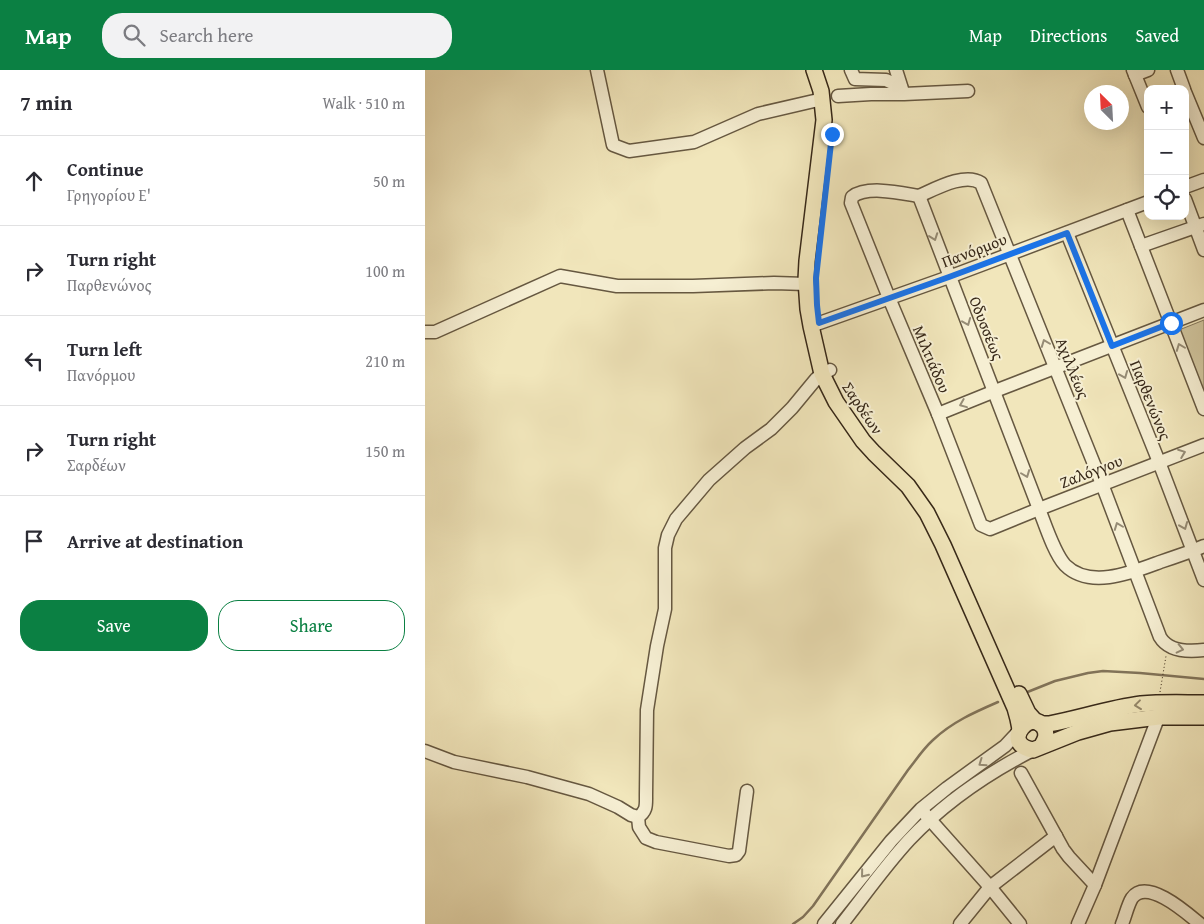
<!DOCTYPE html>
<meta charset="utf-8">
<style>
body{margin:0;font-family:"Gentium Book Plus",serif;background:#f2f2f3;color:#2b2b33}
.controls{position:absolute;right:15px;top:15px;display:grid;overflow:hidden;border-radius:10px;box-shadow:0 5px 20px #0002}
.controls button{width:45px;height:45px;display:grid;place-items:center;padding:0;border:0;border-bottom:1px solid #e1e1e2;background:#fff;color:#2b2b33;font:25px sans-serif}
.compass{position:absolute;left:659px;top:15px;width:45px;height:45px;border-radius:50%;background:#fff;box-shadow:0 5px 20px #0002;rotate:336deg}
.stop{position:absolute;width:15px;height:15px;margin:-11px;border:4px solid #1a73e8;border-radius:50%;background:#fff}
.stop.end{background:#1a73e8;border-color:#fff;box-shadow:0 1px 5px #0008}
.list{margin:0;padding:0;list-style:none}
h2{display:flex;justify-content:space-between;align-items:center;height:65px;margin:0;padding:0 20px;font-size:21px}
h2 small{font-size:16px;font-weight:400;color:#7c7c81}
.list li{display:grid;grid-template-columns:32px 1fr auto;gap:15px;align-items:center;box-sizing:border-box;height:90px;padding:0 20px;border-top:1px solid #e1e1e2}
.list b{display:block;font-size:19px;white-space:nowrap}
.list p{margin:0;font-size:16px;white-space:nowrap;color:#7c7c81}
.list em{font-size:16px;font-style:normal;color:#7c7c81}
.actions{display:flex;gap:10px;padding:15px 20px}
.actions a{flex:1;padding:11px 0;border:1px solid #0b8043;border-radius:20px;text-align:center;font-size:18px;color:#0b8043}
.actions .main{background:#0b8043;color:#fff}
.icon{flex:none;width:28px;height:28px;fill:none;stroke:currentColor;stroke-width:2;stroke-linecap:round;stroke-linejoin:round}
.map{position:relative;flex:none;width:779px;height:854px;overflow:hidden}
header{display:flex;align-items:center;gap:30px;box-sizing:border-box;height:70px;padding:0 25px;background:#0b8043;color:#fff}
header strong{font-size:24px}
nav{display:flex;gap:28px;margin-inline-start:auto;font-size:18px}
.search{width:350px;height:45px;background:#f2f2f3;display:flex;align-items:center;gap:12px;box-sizing:border-box;padding:0 18px;border-radius:20px;color:#7c7c81;font-size:19px}
main{display:flex}
aside{flex:1;background:#fff}
.map>svg:first-child{display:block}
.green{fill:#d1c69f;stroke:#84775c}
.lines{fill:none;stroke-linecap:round;stroke-linejoin:round}
.stream{stroke:#817359;stroke-width:2.5}
.minor-casing{stroke:#665841;stroke-width:15}
.major-casing{stroke:#372818;stroke-width:18}
.path{stroke:#372818;stroke-width:1;stroke-dasharray:1 2.5;stroke-linecap:butt}
.minor{stroke:#f6efd3;stroke-width:12}
.major{stroke:#f1e6bb;stroke-width:15}
.oneway{stroke:#968c76}
.oneway2{stroke:#94876a}
.route{stroke:#1a73e8;stroke-width:6}
.labels{text-anchor:middle;stroke-width:4;stroke-linejoin:round;paint-order:stroke}
.street-label{font-size:16px;fill:#372818;stroke:#f6efd3}
</style>
<header>
<strong>Map</strong>
<div class="search"><svg class="icon" aria-label="search" viewBox="0 0 24 24"><circle cx="10" cy="10" r="6"/><path d="M15 15l6 6"/></svg>Search here</div>
<nav><a>Map</a><a>Directions</a><a>Saved</a></nav>
</header>
<main>
<aside>
<h2>7 min<small>Walk · 510 m</small></h2>
<ul class="list">
<li><svg class="icon" aria-label="ahead" viewBox="0 0 24 24"><path d="M12 20V5M6 11l6-6 6 6"/></svg><div><b>Continue</b><p>Γρηγορίου Ε'</p></div><em>50 m</em></li>
<li><svg class="icon" aria-label="right" viewBox="0 0 24 24"><path d="M7 20v-9h11M14 6l5 5-5 5"/></svg><div><b>Turn right</b><p>Παρθενώνος</p></div><em>100 m</em></li>
<li><svg class="icon" aria-label="left" viewBox="0 0 24 24"><path d="M17 20v-9H6M10 6l-5 5 5 5"/></svg><div><b>Turn left</b><p>Πανόρμου</p></div><em>210 m</em></li>
<li><svg class="icon" aria-label="right" viewBox="0 0 24 24"><path d="M7 20v-9h11M14 6l5 5-5 5"/></svg><div><b>Turn right</b><p>Σαρδέων</p></div><em>150 m</em></li>
<li><svg class="icon" aria-label="arrive" viewBox="0 0 24 24"><path d="M6 21V4h12l-3 4 3 4H6"/></svg><div><b>Arrive at destination</b></div></li>
</ul>
<div class="actions"><a class="main">Save</a><a>Share</a></div>
</aside>
<div class="map">
<svg width="779" height="854" viewBox="0 0 779 854">
<rect width="100%" height="100%" fill="#f1e6bb"/>
<filter id="stains"><feTurbulence type="fractalNoise" baseFrequency=".004" numOctaves="4"/><feColorMatrix values="0 0 0 0 .2 0 0 0 0 .09 0 0 0 0 .02 0 0 0 .5 -.17"/></filter>
<radialGradient id="worn" r=".72"><stop offset=".6" stop-color="#630" stop-opacity="0"/><stop offset="1" stop-color="#630" stop-opacity=".3"/></radialGradient>
<polygon class="green" points="779,250 779,324 754,260"/>
<g class="lines">
<g class="stream">
<polyline points="600,623 630,611 663,603 678,601 715,603 779,609"/>
<path d="M368 854 378 847 388 836 483 700C491 690 498 679 508 670 527 652 550 642 573 632"/>
</g>
<defs>
<g id="minor">
<polyline points="172,0 188,75 204,81 269,72 333,44 389,31"/>
<polyline points="426,0 430,9 461,10 476,17"/>
<polyline points="471,0 478,22"/>
<polyline points="708,0 723,37"/>
<polyline points="752,0 759,19"/>
<polyline points="710,5 723,0"/>
<polyline points="760,22 779,68"/>
<polyline points="413,26 446,24 479,24 543,21"/>
<polyline points="760,117 779,110"/>
<path d="M494 126C476 123 442 115 427 127L426 133 464 228 513 344 556 455 565 459 614 439 779 375"/>
<path d="M494 126C510 119 540 102 556 113L677 414 735 567C744 582 763 582 779 580"/>
<path d="M494 126 614 439C620 454 629 483 640 495 665 520 708 502 735 492 750 487 765 482 779 476"/>
<polyline points="760,129 779,180"/>
<polyline points="702,140 779,339"/>
<polyline points="642,163 734,392 779,510"/>
<polyline points="716,176 779,154"/>
<polyline points="386,256 524,207 723,132"/>
<polyline points="0,262 10,262 135,206 192,216 268,216 349,213 381,214"/>
<polyline points="513,344 570,321 779,240"/>
<path d="M0 681 29 692 102 707 164 724 193 737 206 745 213 747C222 741 221 735 221 725L222 640 232 576 240 539V478L243 465 251 449 284 410 320 378 346 359 367 338 391 309 397 304 405 300"/>
<polyline points="596,703 638,779 644,787 670,815"/>
<polyline points="500,744 565,817 595,854"/>
<polyline points="213,747 214,757 221,768 231,772 304,786 311,785 314,781 322,721"/>
<polyline points="399,854 466,771 496,739 522,718 580,676 594,661"/>
<path d="M417 854C439 826 460 796 484 770 519 733 563 703 608 680"/>
<polyline points="535,854 565,817 631,766"/>
<polyline points="653,854 670,815 736,640"/>
<path d="M697 854C700 847 703 834 707 828 722 807 763 844 775 854"/>
</g>
<g id="major">
<polyline points="389,0 396,21 399,50 382,191 381,210 383,239 386,256 397,304 411,332 438,371 449,383 483,416 502,443 518,475 590,638 593,649 595,659"/>
<polyline points="594,624 603,643 611,652"/>
<path d="M615 654H624C655 648 685 638 716 634 737 632 758 633 779 633"/>
<path d="M617 675C620 670 622 666 620 660 609 634 573 674 608 680L653 662 685 653 734 647H779"/>
</g>
</defs>
<use href="#minor" class="minor-casing"/>
<use href="#major" class="major-casing"/>
<polyline class="path" points="735,622 741,586"/>
<use href="#minor" class="minor"/>
<use href="#major" class="major"/>
</g>
<defs><path id="oneway-chevron" d="M-2-3.5L2.5 0L-2 3.5" fill="none" stroke-width="1.6" stroke-linecap="round" stroke-linejoin="round" transform="scale(1.25)"/></defs>
<g class="oneway">
<use href="#oneway-chevron" transform="translate(509 167) rotate(70)"/>
<use href="#oneway-chevron" transform="translate(542 252) rotate(68)"/>
<use href="#oneway-chevron" transform="translate(620 273) rotate(-111)"/>
<use href="#oneway-chevron" transform="translate(755 277) rotate(-111)"/>
<use href="#oneway-chevron" transform="translate(699 305) rotate(68)"/>
<use href="#oneway-chevron" transform="translate(538 334) rotate(158)"/>
<use href="#oneway-chevron" transform="translate(757 383) rotate(-21)"/>
<use href="#oneway-chevron" transform="translate(601 404) rotate(69)"/>
<use href="#oneway-chevron" transform="translate(693 456) rotate(-111)"/>
<use href="#oneway-chevron" transform="translate(759 456) rotate(68)"/>
<use href="#oneway-chevron" transform="translate(755 579) rotate(13)"/>
<use href="#oneway-chevron" transform="translate(557 693) rotate(145)"/>
<use href="#oneway-chevron" transform="translate(439 804) rotate(129)"/>
</g>
<use class="oneway2" href="#oneway-chevron" transform="translate(713 635) rotate(173)"/>
<g class="lines">
<polyline class="route" points="407,64 391,208 392,235 394,253 524,207 642,163 687,276 746,253"/>
</g>
<g class="labels">
<g class="street-label">
<text transform="translate(549 180) rotate(-21)" y="6">Πανόρμου</text>
<text transform="translate(562 258) rotate(68)" y="6">Οδυσσέως</text>
<text transform="translate(507 289) rotate(67)" y="6">Μιλτιάδου</text>
<text transform="translate(648 298) rotate(68)" y="6">Αχιλλέως</text>
<text transform="translate(726 330) rotate(68)" y="6">Παρθενώνος</text>
<text transform="translate(438 338) rotate(56)" y="6">Σαρδέων</text>
<text transform="translate(666 401) rotate(-21)" y="6">Ζαλόγγου</text>
</g>
</g>
<rect width="100%" height="100%" filter="url(#stains)"/>
<rect width="100%" height="100%" fill="url(#worn)"/>
</svg>
<div class="controls">
<button>+</button>
<button>−</button>
<button><svg class="icon" aria-label="locate" viewBox="0 0 24 24"><circle cx="12" cy="12" r="6"/><path d="M12 2v4M12 18v4M2 12h4M18 12h4"/></svg></button>
</div>
<svg class="compass" viewBox="-18 -18 36 36"><path d="M0-13l5 13h-10z" fill="#e53935"/><path d="M0 13l5-13h-10z" fill="#7c7c81"/></svg>
<div class="stop" style="left:746px;top:253px"></div>
<div class="stop end" style="left:407px;top:64px"></div>
</div>
</main>
